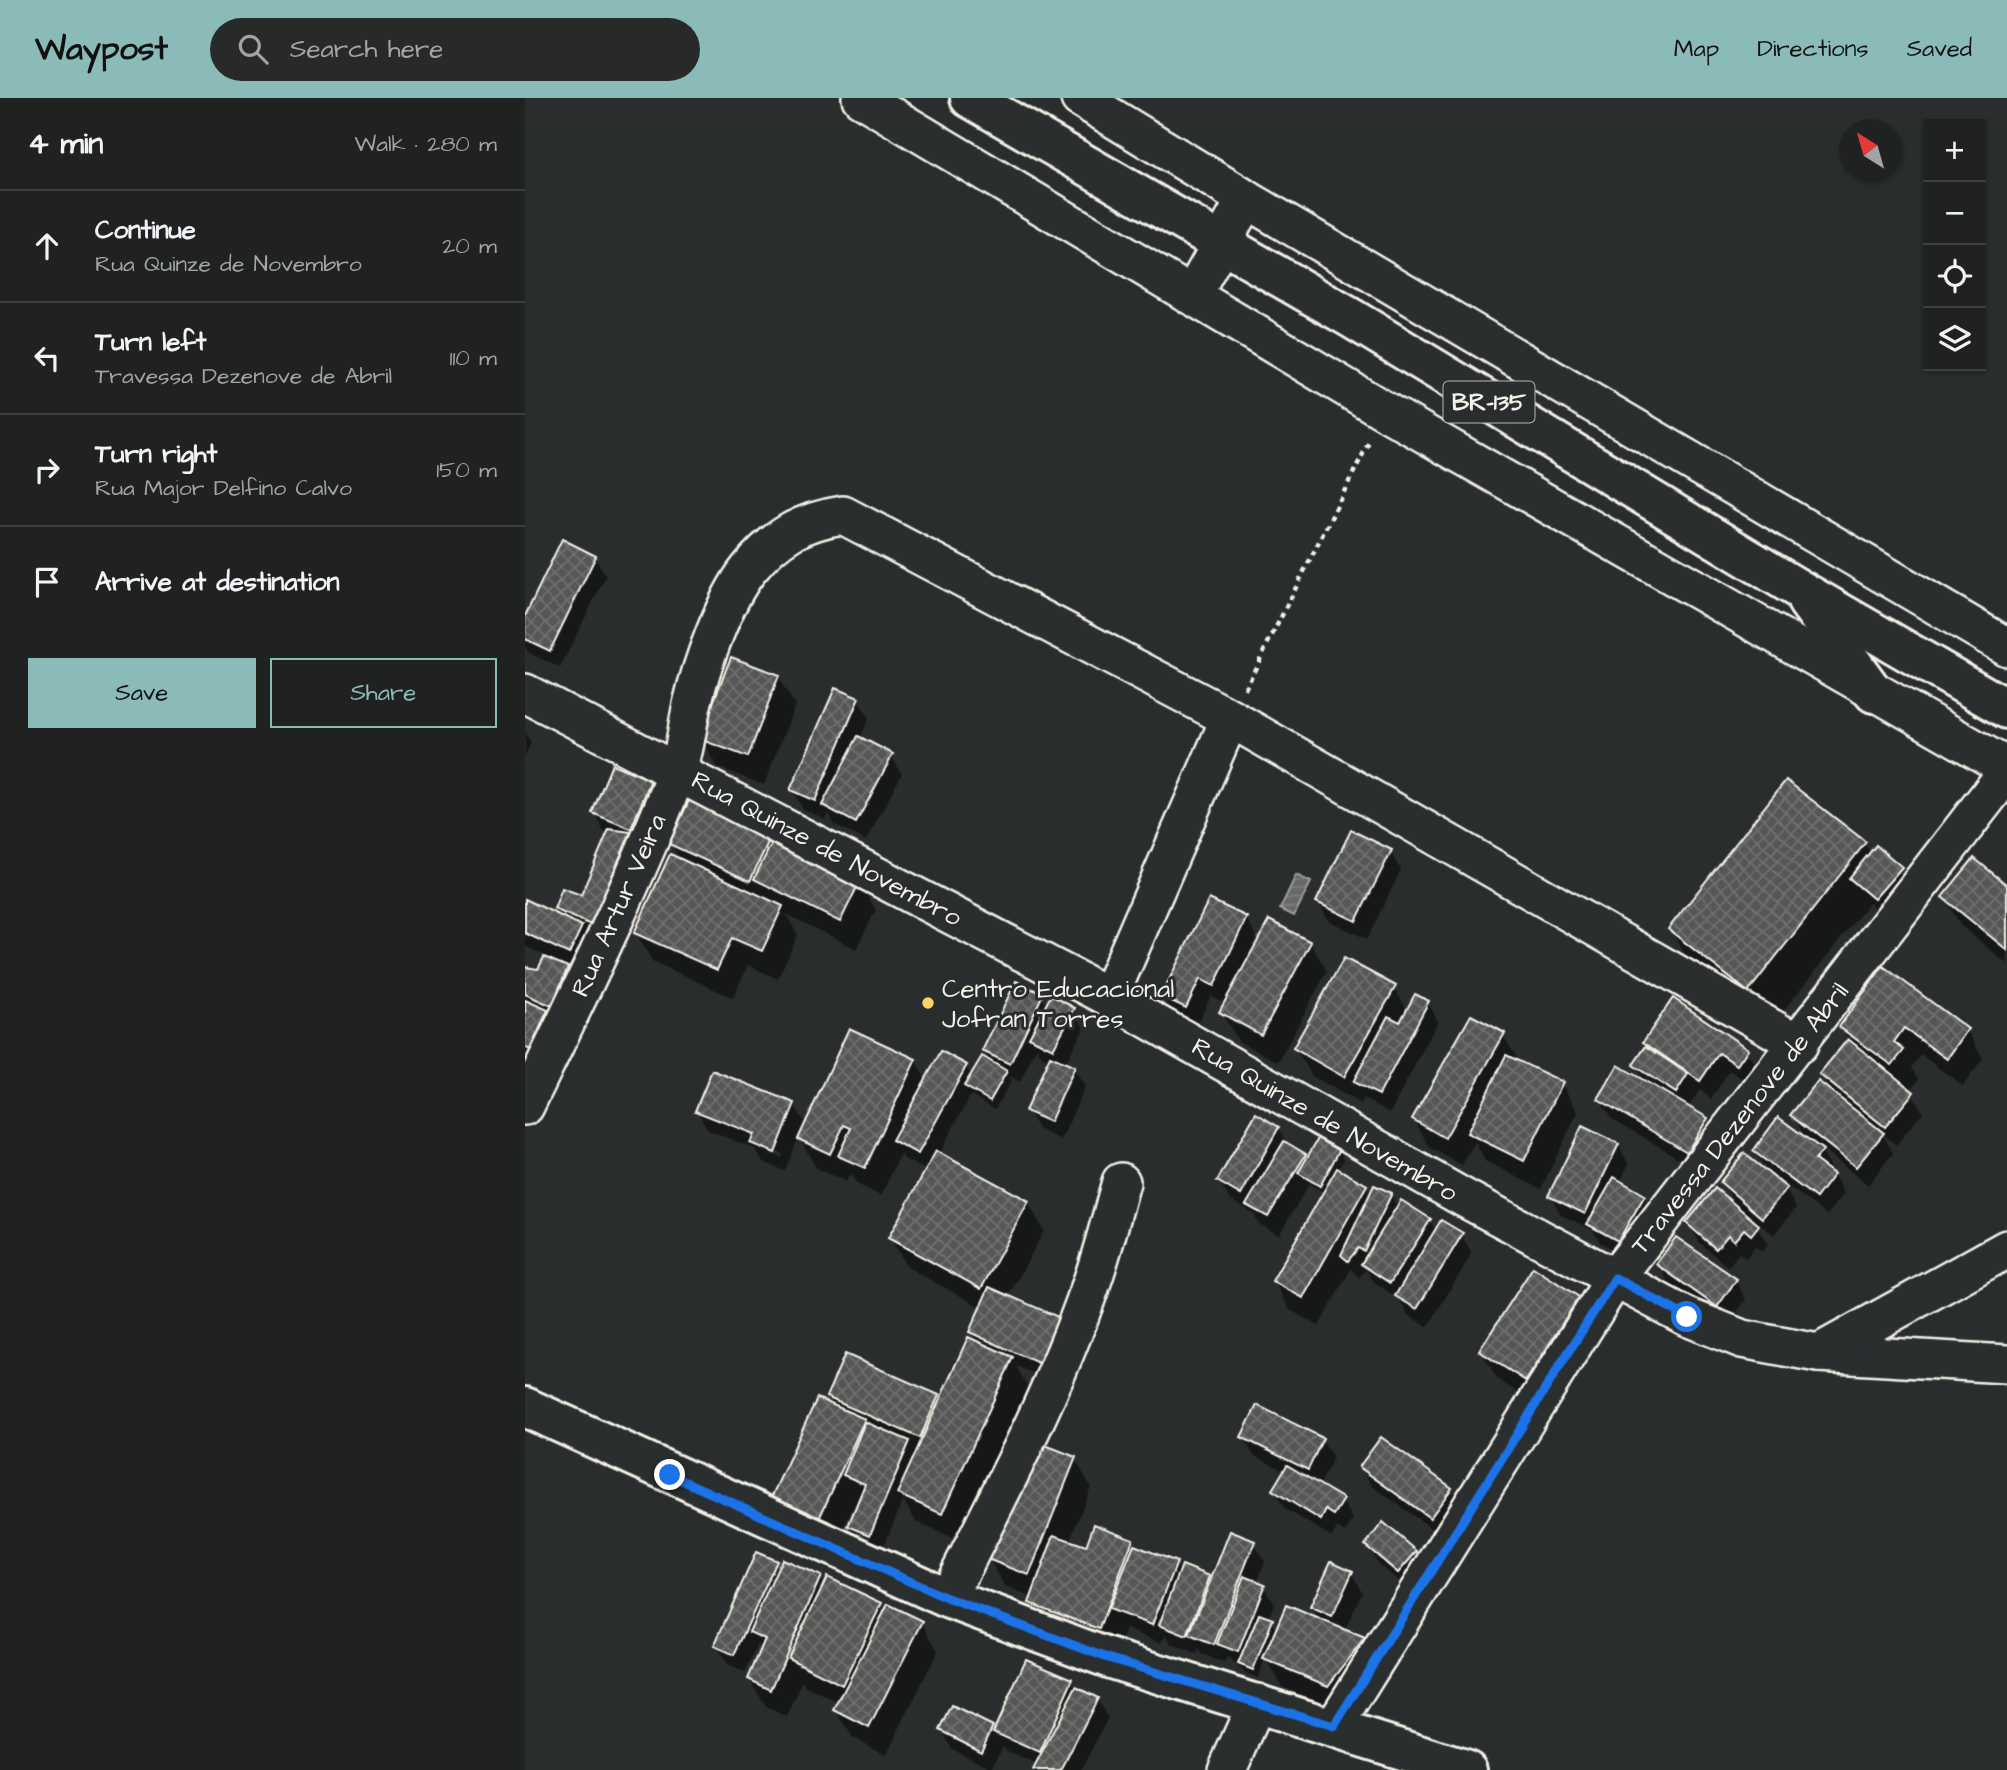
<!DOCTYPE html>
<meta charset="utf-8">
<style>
body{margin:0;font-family:"Architects Daughter",sans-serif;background:#282a2a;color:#f1f3f6}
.controls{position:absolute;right:21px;top:21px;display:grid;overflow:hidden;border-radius:0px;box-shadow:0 2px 5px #0004}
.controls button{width:63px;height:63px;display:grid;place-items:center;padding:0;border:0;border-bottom:2px solid #3d3f40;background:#202222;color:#f1f3f6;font:35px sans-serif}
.compass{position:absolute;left:1314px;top:21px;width:63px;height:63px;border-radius:50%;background:#202222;box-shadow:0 2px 5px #0004;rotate:323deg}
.stop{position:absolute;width:21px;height:21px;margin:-16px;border:5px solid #1a73e8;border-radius:50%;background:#fff}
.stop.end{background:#1a73e8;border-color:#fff;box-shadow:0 2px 7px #0008}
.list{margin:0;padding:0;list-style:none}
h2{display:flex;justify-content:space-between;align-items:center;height:91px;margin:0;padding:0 28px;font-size:30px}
h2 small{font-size:23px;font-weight:400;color:#a2a4a5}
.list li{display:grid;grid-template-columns:46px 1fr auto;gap:21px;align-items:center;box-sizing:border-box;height:112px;padding:0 28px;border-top:2px solid #3d3f40}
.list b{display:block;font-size:26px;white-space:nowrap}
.list p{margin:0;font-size:23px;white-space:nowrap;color:#a2a4a5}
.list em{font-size:23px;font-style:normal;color:#a2a4a5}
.actions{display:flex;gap:14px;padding:21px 28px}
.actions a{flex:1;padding:16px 0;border:2px solid #8bbbb9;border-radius:0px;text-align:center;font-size:24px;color:#8bbbb9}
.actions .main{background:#8bbbb9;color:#111}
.icon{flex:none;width:38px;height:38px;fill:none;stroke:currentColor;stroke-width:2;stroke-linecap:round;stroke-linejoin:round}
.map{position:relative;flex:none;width:1482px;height:1672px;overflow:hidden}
header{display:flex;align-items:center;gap:42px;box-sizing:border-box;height:98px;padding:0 35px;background:#8bbbb9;color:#111}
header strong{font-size:33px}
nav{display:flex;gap:38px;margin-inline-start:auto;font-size:24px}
.search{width:490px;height:63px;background:#282a2a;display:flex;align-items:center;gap:18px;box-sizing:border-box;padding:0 24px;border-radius:38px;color:#a2a4a5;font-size:26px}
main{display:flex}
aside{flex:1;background:#202222}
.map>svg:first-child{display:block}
.water{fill:url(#water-rules);stroke:#9f9f9a;stroke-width:2}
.shadow{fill:#0007;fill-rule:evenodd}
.building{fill:url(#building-cross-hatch);stroke:#f4f1e8;stroke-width:2}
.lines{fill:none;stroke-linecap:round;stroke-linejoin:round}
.minor-casing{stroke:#f4f1e8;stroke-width:42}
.tertiary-casing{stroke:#f4f1e8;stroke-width:44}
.primary-casing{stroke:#f4f1e8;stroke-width:44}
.path{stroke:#f4f1e8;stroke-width:4.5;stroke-dasharray:5 5;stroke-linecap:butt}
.minor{stroke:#2a2d2e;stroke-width:37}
.tertiary{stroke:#2a2d2e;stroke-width:38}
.primary{stroke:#2a2d2e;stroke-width:38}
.route{stroke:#1a73e8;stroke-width:9}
.poi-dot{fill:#ffd166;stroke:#2a2d2e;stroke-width:2.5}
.labels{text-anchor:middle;stroke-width:6;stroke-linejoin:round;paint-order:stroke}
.shield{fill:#2a2d2e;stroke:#b7b6b0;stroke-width:2}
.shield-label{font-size:24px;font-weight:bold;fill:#f4f1e8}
.street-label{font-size:26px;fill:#f4f1e8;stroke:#2a2d2e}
.poi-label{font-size:26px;fill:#f4f1e8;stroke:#2a2d2e;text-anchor:start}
</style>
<header>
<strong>Waypost</strong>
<div class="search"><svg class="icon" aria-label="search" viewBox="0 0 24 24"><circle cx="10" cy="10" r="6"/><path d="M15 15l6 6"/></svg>Search here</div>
<nav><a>Map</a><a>Directions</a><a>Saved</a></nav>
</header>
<main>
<aside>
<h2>4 min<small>Walk · 280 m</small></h2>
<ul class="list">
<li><svg class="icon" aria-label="ahead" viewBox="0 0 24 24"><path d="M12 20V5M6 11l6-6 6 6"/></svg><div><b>Continue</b><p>Rua Quinze de Novembro</p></div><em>20 m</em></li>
<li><svg class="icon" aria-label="left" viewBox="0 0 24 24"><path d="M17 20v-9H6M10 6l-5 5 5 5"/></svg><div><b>Turn left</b><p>Travessa Dezenove de Abril</p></div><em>110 m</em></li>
<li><svg class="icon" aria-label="right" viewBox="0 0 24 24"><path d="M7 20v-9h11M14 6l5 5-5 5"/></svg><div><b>Turn right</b><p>Rua Major Delfino Calvo</p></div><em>150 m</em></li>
<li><svg class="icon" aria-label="arrive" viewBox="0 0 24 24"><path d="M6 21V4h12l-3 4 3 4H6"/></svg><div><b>Arrive at destination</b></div></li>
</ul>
<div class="actions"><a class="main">Save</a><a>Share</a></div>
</aside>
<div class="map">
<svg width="1482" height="1672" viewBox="0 0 1482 1672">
<defs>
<pattern id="water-rules" width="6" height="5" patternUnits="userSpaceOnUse" patternTransform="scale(1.75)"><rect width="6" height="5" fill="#676866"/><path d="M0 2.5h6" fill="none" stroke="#7d7e7c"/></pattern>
<pattern id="building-cross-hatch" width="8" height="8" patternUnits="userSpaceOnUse" patternTransform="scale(1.75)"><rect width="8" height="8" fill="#555756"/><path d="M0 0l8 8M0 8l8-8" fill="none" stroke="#6e706e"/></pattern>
</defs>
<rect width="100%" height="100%" fill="#2a2d2e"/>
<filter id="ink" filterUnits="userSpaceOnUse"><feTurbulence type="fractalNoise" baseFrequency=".0143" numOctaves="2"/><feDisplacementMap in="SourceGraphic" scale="14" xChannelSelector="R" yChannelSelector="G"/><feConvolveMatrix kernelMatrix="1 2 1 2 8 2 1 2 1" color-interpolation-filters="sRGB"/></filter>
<g filter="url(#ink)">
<polygon class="water" points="771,777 786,784 769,818 755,811"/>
<g class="shadow">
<polygon points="70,459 81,478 35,570 4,555 0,549 0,522"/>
<polygon points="253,579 270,607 239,687 192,669 176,640"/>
<polygon points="333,602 344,620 335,641 366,658 377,676 341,743 309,726 303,715 300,721 278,711 267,692"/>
<polygon points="0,634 6,645 0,659"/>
<polygon points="124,684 135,702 77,845 61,838 67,848 55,874 40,867 53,890 0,996 0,871 14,873 21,858 0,848 0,803 36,820 31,811 57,799 84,735 79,733 69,714"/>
<polygon points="1261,684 1340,746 1346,756 1375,770 1386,789 1361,819 1344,805 1245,930 1167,869 1145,831"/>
<polygon points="245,739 334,784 351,812 331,851 261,816 273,837 253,881 223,867 208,900 127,863 111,835 156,763 146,746"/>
<polygon points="865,754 876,772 842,841 804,823 793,804"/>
<polygon points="1482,789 1482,866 1435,827 1419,799"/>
<polygon points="721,820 732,839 717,870 785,845 802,873 753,964 713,943 696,914 701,906 686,898 672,927 649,917 638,898"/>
<polygon points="1358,871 1442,932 1458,961 1438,988 1396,957 1387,969 1394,981 1385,993 1398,1014 1371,1047 1357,1035 1368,1055 1343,1087 1278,1036 1268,1017 1308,997 1296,976 1324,943 1316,929"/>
<polygon points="869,890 883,913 903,904 913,923 865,1015 839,1000 836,1006 787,978 770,950"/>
<path d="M516 898 522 908 548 911 559 930 540 966 549 971 560 989 536 1042 513 1031 502 1012 525 962 516 958 512 949 495 984 484 978 486 983 470 1011 446 997 414 1056 503 1104 519 1133 483 1199 531 1285 491 1268 503 1289 433 1443 391 1424 378 1402 356 1455 336 1447 325 1428 337 1398 334 1397 309 1451 263 1430 309 1310 303 1298H413L416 1303 452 1245 446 1234 457 1210 382 1169 365 1140 402 1073 379 1061 376 1055 356 1098 332 1086 325 1075 321 1084 291 1070 274 1039 260 1073 238 1064 230 1051 183 1032 172 1013 269 1006 281 1027 390 962 401 982 441 968 447 979 466 965 459 953ZM234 1047 258 1056 257 1060 234 1051Z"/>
<polygon points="978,937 995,965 1037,986 1053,1014 1016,1091 960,1063 950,1044 937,1067 905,1050 889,1021"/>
<polygon points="1120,944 1221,952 1232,971 1223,985 1205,972 1186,1001 1175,992 1163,1010 1181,1021 1192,1040 1173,1072 1086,1020 1075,1001 1120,985 1110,967 1123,948"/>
<polygon points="753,1030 764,1048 783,1063 814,1052 819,1061 813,1072 841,1088 846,1097 866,1097 873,1110 905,1123 911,1133 936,1137 947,1155 903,1229 883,1217 874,1201 849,1184 841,1172 834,1180 826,1171 794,1228 765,1212 749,1183 800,1095 784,1086 754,1137 734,1126 728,1115 705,1102 694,1083"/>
<polygon points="1093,1047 1104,1066 1095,1084 1119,1098 1129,1117 1104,1161 1075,1144 1068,1132 1036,1117 1025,1098"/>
<polygon points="1293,1047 1319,1096 1302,1117 1249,1078 1247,1080 1261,1091 1271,1110 1249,1137 1211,1109 1197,1084 1244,1077 1230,1053"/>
<polygon points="1163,1125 1232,1129 1243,1147 1237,1154 1230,1148 1221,1160 1214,1155 1203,1169 1174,1144"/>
<polygon points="1133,1166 1210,1182 1221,1201 1203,1227 1144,1185"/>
<polygon points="1008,1172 1053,1201 1069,1229 1017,1310 972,1281 956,1253"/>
<polygon points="718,1339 797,1341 808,1360 794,1388 817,1402 828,1421 820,1435 812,1430 807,1439 760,1411 749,1392 760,1373 729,1358"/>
<polygon points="550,1361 566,1389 544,1444 562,1450 607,1442 612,1451 651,1465 656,1475 684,1479 687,1485 729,1445 740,1464 732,1485 738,1488 749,1506 743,1521 752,1532 795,1523 787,1508 827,1475 837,1494 819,1534 839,1542 855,1570 819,1615 757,1589 740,1561 733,1580 720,1575 702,1559 699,1565 677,1556 674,1551 672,1556 646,1546 641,1536 637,1545 601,1531 590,1558 522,1533 506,1505 508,1500 480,1489 464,1461"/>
<polygon points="836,1369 926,1392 937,1410 917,1438 847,1388"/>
<polygon points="842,1447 890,1454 901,1473 884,1492 853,1466"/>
<polygon points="250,1464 254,1471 295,1480 300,1488 356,1507 360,1515 397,1525 413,1553 361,1657 328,1640 311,1612 315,1605 281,1589 278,1583 262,1619 241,1609 224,1581 237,1553 233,1546 220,1575 202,1567 191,1548"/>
<polygon points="547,1583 552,1592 572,1601 583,1620 556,1672 510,1672 513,1667 481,1653 478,1648 467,1670 427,1651 417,1632 467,1629 470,1634"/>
</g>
<g class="building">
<polygon points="37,441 71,458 25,553 0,541 0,518"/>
<polygon points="206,559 254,577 223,659 174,641"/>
<polygon points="310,590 334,600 290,703 265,692"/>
<polygon points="333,638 368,656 331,725 297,707"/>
<polygon points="87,666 126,682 106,731 67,715"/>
<polygon points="1261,682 1341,744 1223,894 1143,831"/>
<polygon points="165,700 246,738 225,783 144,746"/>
<polygon points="84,731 106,734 66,827 29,811 37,790 56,797"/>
<polygon points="826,732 867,752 831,823 791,804"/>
<polygon points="249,740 335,783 315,824 229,781"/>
<polygon points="1351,747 1377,769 1349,801 1324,780"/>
<polygon points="145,756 258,808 237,853 207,840 192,872 109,835"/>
<polygon points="1449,760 1482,787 1482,852 1417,799"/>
<polygon points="0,801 57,828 44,856 0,835"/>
<polygon points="684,801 722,819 689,888 675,881 661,910 636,898"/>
<polygon points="744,822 786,844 736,937 694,914"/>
<polygon points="19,859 43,869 27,908 0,896 0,869 13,871"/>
<polygon points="819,860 871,888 819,979 768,950"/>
<polygon points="1358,868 1443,931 1422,961 1379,930 1369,944 1379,952 1367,967 1314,929"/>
<polygon points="491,883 518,896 485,966 457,953"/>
<polygon points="890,896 904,903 854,997 828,984 863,918 875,924"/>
<polygon points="526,897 550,910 528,951 504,939"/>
<polygon points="1148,900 1223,951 1212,967 1194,955 1175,983 1118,944"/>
<polygon points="0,902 23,912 5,952 0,949"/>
<polygon points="946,917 980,935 920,1040 887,1021"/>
<polygon points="324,930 391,961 340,1070 313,1058 326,1030 319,1027 305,1056 273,1041"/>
<polygon points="1323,941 1389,994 1360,1029 1294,976"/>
<polygon points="1121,948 1163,976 1151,995 1108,967"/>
<polygon points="416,953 442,967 393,1056 367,1042"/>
<polygon points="981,957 1038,984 999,1063 942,1035"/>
<polygon points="457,958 482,973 465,1003 439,988"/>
<polygon points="525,958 550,969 525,1024 500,1013"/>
<polygon points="1093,967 1183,1020 1162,1054 1073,1001"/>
<polygon points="187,972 270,1005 250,1055 225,1045 229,1036 170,1013"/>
<polygon points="1293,983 1359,1035 1331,1069 1265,1017"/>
<polygon points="731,1015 754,1029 716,1097 692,1083"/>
<polygon points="1253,1019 1298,1052 1290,1062 1309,1076 1291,1100 1228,1053"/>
<polygon points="1057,1028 1094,1046 1060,1116 1023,1098"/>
<polygon points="794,1039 815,1051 795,1088 773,1075"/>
<polygon points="759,1043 781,1056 743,1119 721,1107"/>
<polygon points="411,1053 504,1103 456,1191 363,1140"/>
<polygon points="1219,1055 1262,1090 1237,1120 1195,1084"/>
<polygon points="812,1070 842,1087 778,1200 747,1183"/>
<polygon points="1089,1079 1120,1097 1093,1143 1062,1126"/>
<polygon points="849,1087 867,1095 839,1153 833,1150 823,1163 816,1157"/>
<polygon points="1190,1090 1234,1127 1226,1137 1219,1131 1209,1143 1203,1137 1191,1151 1161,1125"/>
<polygon points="876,1102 906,1121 865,1185 836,1166"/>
<polygon points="916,1122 938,1135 892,1211 870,1198"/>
<polygon points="1151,1139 1212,1181 1192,1209 1131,1166"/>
<polygon points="1008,1169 1054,1199 1001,1283 954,1253"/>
<polygon points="464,1189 540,1222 520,1268 444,1234"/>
<polygon points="443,1239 488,1259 417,1416 372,1396"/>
<polygon points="320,1256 414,1297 395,1340 301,1299"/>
<polygon points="292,1300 340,1321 293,1423 245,1402"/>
<polygon points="732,1307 798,1340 783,1372 716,1339"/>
<polygon points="340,1324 385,1343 345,1437 323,1428 340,1386 318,1377"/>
<polygon points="856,1339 927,1390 905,1420 834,1369"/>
<polygon points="510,1343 551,1359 504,1477 462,1461"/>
<polygon points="762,1367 819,1401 809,1417 801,1412 796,1422 747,1392"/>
<polygon points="858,1424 892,1453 873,1475 840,1447"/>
<polygon points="569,1426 608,1441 574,1531 504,1505 529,1437 561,1448"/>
<polygon points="705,1433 730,1443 689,1547 664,1537"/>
<polygon points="609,1447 652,1464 627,1527 583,1511"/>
<polygon points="231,1454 252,1463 209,1557 189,1548"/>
<polygon points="257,1461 296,1478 246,1592 223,1581 240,1541 224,1534"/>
<polygon points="806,1463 828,1473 807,1519 785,1509"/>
<polygon points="657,1467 685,1478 662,1538 634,1527"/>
<polygon points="719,1478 740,1486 713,1554 692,1546"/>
<polygon points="302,1479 357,1505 317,1587 263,1560"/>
<polygon points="363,1506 398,1523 344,1630 309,1612"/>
<polygon points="761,1507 840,1540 803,1588 738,1561"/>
<polygon points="734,1516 748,1521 728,1572 713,1566"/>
<polygon points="501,1561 548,1581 515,1655 468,1634"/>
<polygon points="551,1589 573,1600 536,1672 508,1672"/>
<polygon points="427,1608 468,1628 456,1653 415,1632"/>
</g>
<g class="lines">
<defs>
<g id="minor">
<polyline points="336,0 860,313 1482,669"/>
<polyline points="555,0 721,101 1482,549"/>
<polyline points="667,198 721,101"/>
<polyline points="0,595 584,899 939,1100 1162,1219 1217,1241 1293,1255 1482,1266"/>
<polyline points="584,899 705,620"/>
<path d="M0 1008C53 899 108 788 152 675 160 654 162 629 167 607 176 568 199 502 224 471 251 438 277 423 318 417L705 620 1274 946"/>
<polyline points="1294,1255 1482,1151"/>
<path d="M422 1500C475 1396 530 1292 568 1181 579 1149 587 1116 596 1084"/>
<polyline points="809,1628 1090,1180 1482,674"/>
<polyline points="702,1672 732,1605"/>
</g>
<polyline id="tertiary" points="0,1309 422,1500 583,1560 942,1672"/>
<g id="primary">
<polyline points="445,0 826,220 1272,490 1482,611"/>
<polyline points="1282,503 1349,595"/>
</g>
</defs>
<use href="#minor" class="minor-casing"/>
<use href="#tertiary" class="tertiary-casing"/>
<use href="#primary" class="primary-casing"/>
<polyline class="path" points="720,591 845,342"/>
<use href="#minor" class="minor"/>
<use href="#tertiary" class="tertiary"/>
<use href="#primary" class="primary"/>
</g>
</g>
<g class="lines" filter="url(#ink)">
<polyline class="route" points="145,1377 422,1500 583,1560 809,1628 1090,1180 1162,1219"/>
</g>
<circle class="poi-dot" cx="403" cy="905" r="7"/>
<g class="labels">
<rect class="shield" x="918.5" y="283.5" width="91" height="41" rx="5"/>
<g class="shield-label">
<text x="964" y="312">BR-135</text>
</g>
<g class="street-label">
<text transform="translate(302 750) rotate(28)" y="9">Rua Quinze de Novembro</text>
<text transform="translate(93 807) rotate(-66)" y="9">Rua Artur Veira</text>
<text transform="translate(1214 1020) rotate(-52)" y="9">Travessa Dezenove de Abril</text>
<text transform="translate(800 1021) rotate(30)" y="9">Rua Quinze de Novembro</text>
</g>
<g class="poi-label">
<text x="417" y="899">Centro Educacional<tspan x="417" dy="30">Jofran Torres</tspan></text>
</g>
</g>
</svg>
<div class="controls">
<button>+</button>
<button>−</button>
<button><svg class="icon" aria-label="locate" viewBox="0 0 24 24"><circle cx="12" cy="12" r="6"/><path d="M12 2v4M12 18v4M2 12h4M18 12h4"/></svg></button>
<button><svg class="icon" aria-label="layers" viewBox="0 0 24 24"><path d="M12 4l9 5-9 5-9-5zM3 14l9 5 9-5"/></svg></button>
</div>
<svg class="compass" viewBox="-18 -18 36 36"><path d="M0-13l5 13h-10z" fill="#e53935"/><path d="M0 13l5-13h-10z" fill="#a2a4a5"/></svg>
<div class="stop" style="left:1162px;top:1219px"></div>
<div class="stop end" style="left:145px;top:1377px"></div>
</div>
</main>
